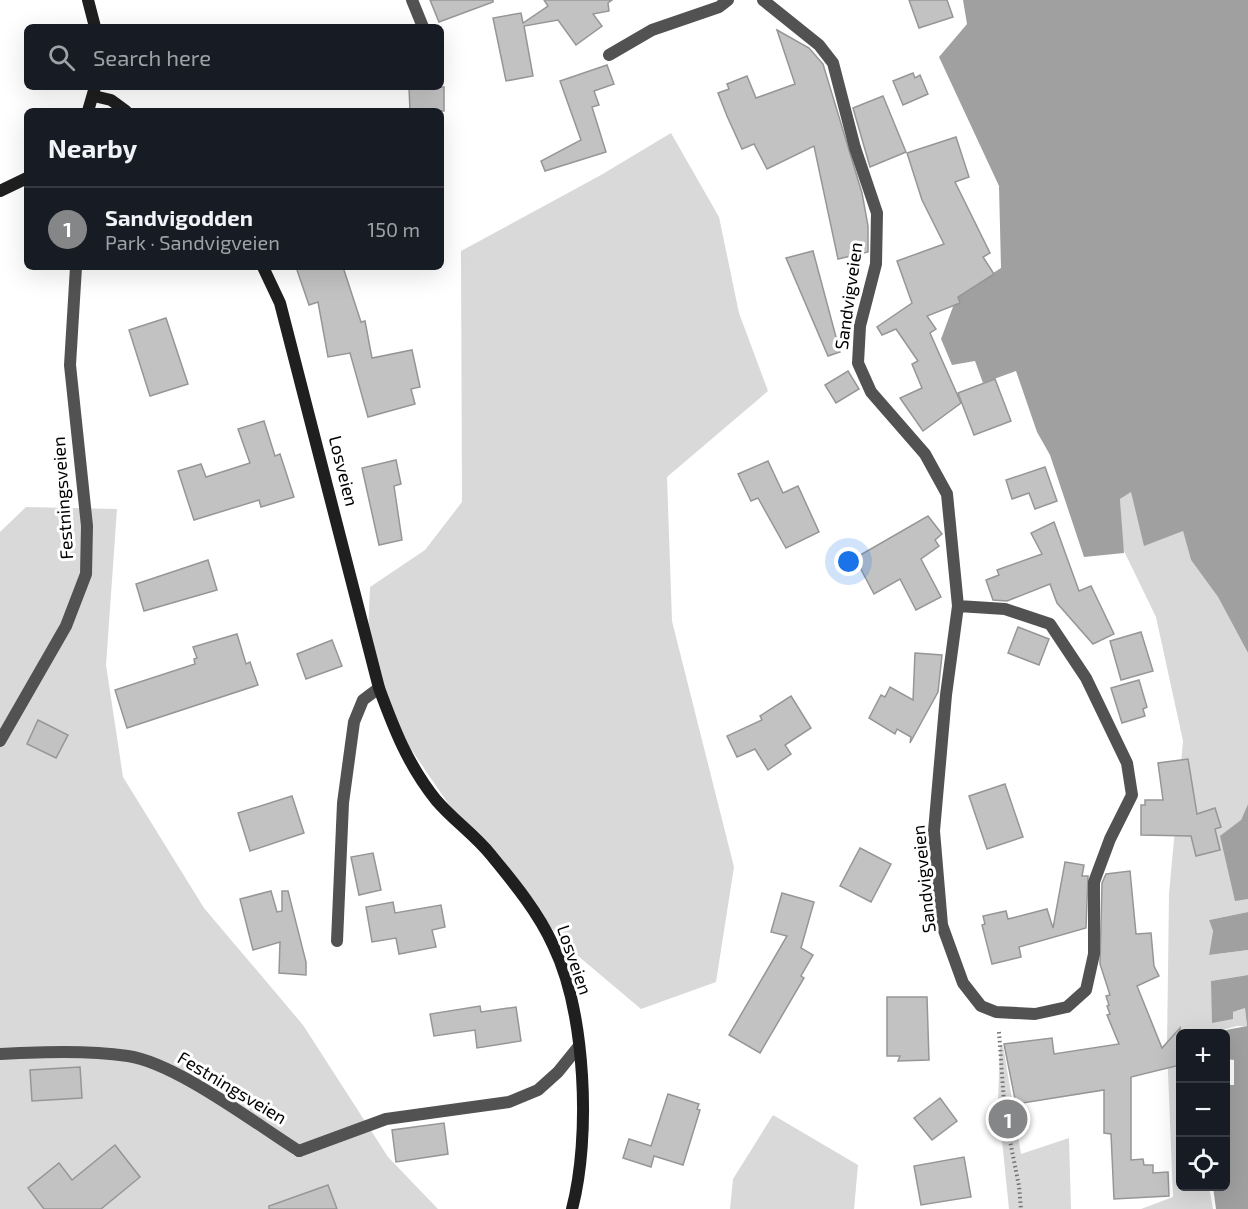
<!DOCTYPE html>
<meta charset="utf-8">
<style>
body{margin:0;font-family:"Exo 2",sans-serif;background:#242831;color:#f1f3f6}
.controls{position:absolute;right:18px;bottom:18px;display:grid;overflow:hidden;border-radius:9px;box-shadow:0 6px 24px #0002}
.controls button{width:54px;height:54px;display:grid;place-items:center;padding:0;border:0;border-bottom:2px solid #363941;background:#171b24;color:#f1f3f6;font:30px sans-serif}
.you{position:absolute;left:849px;top:562px;width:21px;height:21px;margin:-15px;border:4px solid #fff;border-radius:50%;background:#1a73e8;box-shadow:0 0 0 9px #1a73e833}
.badge{display:grid;place-items:center;width:39px;height:39px;border-radius:50%;background:#858687;color:#fff;font-size:20px;font-weight:700}
.pin{position:absolute;translate:-50% -50%;border:3px solid #fff;box-shadow:0 2px 6px #0006}
.list{margin:0;padding:0;list-style:none}
h2{display:flex;justify-content:space-between;align-items:center;height:78px;margin:0;padding:0 24px;font-size:26px}
h2 small{font-size:20px;font-weight:400;color:#9ea1a6}
.list li{display:grid;grid-template-columns:39px 1fr auto;gap:18px;align-items:center;box-sizing:border-box;height:84px;padding:0 24px;border-top:2px solid #363941}
.list b{display:block;font-size:22px;white-space:nowrap}
.list p{margin:0;font-size:20px;white-space:nowrap;color:#9ea1a6}
.list em{font-size:20px;font-style:normal;color:#9ea1a6}
.icon{flex:none;width:33px;height:33px;fill:none;stroke:currentColor;stroke-width:2;stroke-linecap:round;stroke-linejoin:round}
.map{position:relative;flex:none;width:1248px;height:1209px;overflow:hidden}
.search{position:absolute;background:#171b24;box-shadow:0 6px 24px #0002;left:24px;top:24px;width:420px;height:66px;display:flex;align-items:center;gap:15px;box-sizing:border-box;padding:0 21px;border-radius:9px;color:#9ea1a6;font-size:22px}
.panel{position:absolute;background:#171b24;box-shadow:0 6px 24px #0002;left:24px;top:108px;width:420px;height:162px;border-radius:9px}
.map>svg:first-child{display:block}
.green{fill:#d9d9d9}
.water{fill:#a0a0a0}
.building{fill:#c2c2c2;stroke:#969696;stroke-width:1.5}
.lines{fill:none;stroke-linecap:round;stroke-linejoin:round}
.path{stroke:#747474;stroke-width:4;stroke-dasharray:1.5 3;stroke-linecap:butt}
.lane{stroke:#525252;stroke-width:12}
.street{stroke:#525252;stroke-width:12}
.secondary{stroke:#1f1f1f;stroke-width:12}
.labels{text-anchor:middle;stroke-width:6;stroke-linejoin:round;paint-order:stroke}
.street-label{font-size:18px;fill:#000;stroke:#fff}
</style>
<div class="map">
<svg width="1248" height="1209" viewBox="0 0 1248 1209">
<rect width="100%" height="100%" fill="#fff"/>
<g class="green">
<polygon points="671,133 719,217 739,313 768,391 667,477 672,621 734,867 716,982 641,1009 571,950 475,843 402,736 367,656 370,587 425,550 462,502 461,251 601,175"/>
<polygon points="1131,491 1183,530 1191,560 1218,597 1248,653 1248,804 1241,820 1235,900 1248,899 1248,912 1209,920 1213,931 1209,955 1248,950 1248,975 1211,981 1233,1012 1245,1008 1247,1026 1237,1026 1210,1033 1180,1034 1180,1186 1209,1187 1213,1209 1141,1209 1173,1197 1167,1047 1169,894 1183,741 1156,617 1123,549 1120,499"/>
<polygon points="26,507 117,509 106,665 123,777 204,908 303,1025 388,1157 438,1209 0,1209 0,532"/>
<polygon points="1000,1045 1003,1045 1021,1154 1069,1138 1071,1209 1009,1209 998,1101"/>
<polygon points="773,1115 858,1165 854,1209 730,1209 733,1179"/>
</g>
<g class="water">
<polygon points="963,0 1248,0 1248,653 1218,597 1191,560 1183,531 1144,546 1131,492 1120,499 1124,553 1084,557 1050,455 1037,432 1016,371 983,383 975,361 952,365 941,339 957,296 1001,268 999,186 939,57 967,24"/>
<polygon points="1248,804 1248,899 1235,901 1220,836 1241,820"/>
<polygon points="1248,912 1248,950 1209,955 1213,931 1209,920"/>
<polygon points="1248,975 1248,1209 1216,1209 1213,1187 1226,1186 1226,1085 1234,1085 1234,1060 1226,1059 1226,1034 1210,1033 1247,1026 1245,1008 1233,1012 1233,1019 1212,1023 1211,981"/>
</g>
<g class="building">
<polygon points="430,0 493,0 493,2 439,22"/>
<polygon points="544,0 612,0 608,3 609,11 593,14 602,26 576,45 558,20 524,26 533,76 506,81 493,18 521,13 523,23 548,6"/>
<polygon points="909,0 947,0 953,17 919,28"/>
<polygon points="777,30 809,48 823,64 862,193 868,226 868,252 838,259 814,146 767,169 754,144 742,149 727,116 718,93 729,89 727,84 747,76 756,98 795,84"/>
<polygon points="607,65 614,84 594,91 599,105 592,107 606,152 545,171 541,161 581,140 560,81"/>
<polygon points="913,73 915,78 920,75 928,94 903,105 893,81"/>
<polygon points="409,87 444,87 444,111 410,111"/>
<polygon points="883,96 906,152 870,167 853,108"/>
<polygon points="956,137 969,177 955,182 990,253 983,257 994,274 958,297 960,303 927,316 936,329 930,333 961,403 923,431 900,398 922,388 912,364 918,361 896,329 882,335 877,327 912,303 897,261 944,244 922,200 907,153"/>
<polygon points="813,251 840,352 828,356 786,258"/>
<polygon points="296,267 343,267 361,322 365,321 372,358 412,350 420,387 411,389 415,404 368,417 350,353 328,357 318,302 309,305"/>
<polygon points="166,318 188,384 150,396 129,330"/>
<polygon points="848,371 859,389 836,403 825,385"/>
<polygon points="995,379 1011,421 974,435 958,393"/>
<polygon points="264,421 275,456 280,454 294,497 261,507 259,500 194,520 178,471 201,464 206,477 250,463 238,429"/>
<polygon points="396,460 401,484 394,486 402,540 379,545 362,468"/>
<polygon points="768,461 783,493 798,486 819,532 786,548 758,498 751,501 738,474"/>
<polygon points="1045,467 1057,501 1035,509 1029,493 1012,499 1006,480"/>
<polygon points="928,516 942,534 935,540 939,546 921,559 941,597 916,610 900,579 874,594 855,558"/>
<polygon points="1054,522 1079,591 1091,586 1114,634 1093,644 1057,603 1050,584 1007,601 993,600 986,580 999,575 997,570 1042,554 1031,533"/>
<polygon points="208,560 217,590 144,611 136,584"/>
<polygon points="1018,627 1049,639 1039,665 1008,653"/>
<polygon points="1141,632 1153,671 1121,680 1110,641"/>
<polygon points="237,634 246,664 250,662 258,685 127,728 115,690 195,664 194,659 197,658 193,647"/>
<polygon points="332,640 342,666 306,679 297,654"/>
<polygon points="915,653 942,655 938,692 910,743 911,737 897,729 895,734 869,718 881,695 885,697 890,687 913,700"/>
<polygon points="1139,680 1147,707 1143,709 1145,716 1122,723 1111,688"/>
<polygon points="791,696 811,728 785,745 791,754 768,770 755,749 737,757 727,736 762,720 760,716"/>
<polygon points="38,720 68,735 56,758 27,744"/>
<polygon points="1188,759 1197,814 1215,808 1221,827 1215,829 1220,850 1196,856 1191,836 1141,835 1141,805 1145,805 1145,800 1163,800 1158,763"/>
<polygon points="1005,784 1023,837 987,849 969,796"/>
<polygon points="292,796 304,833 250,851 238,813"/>
<polygon points="860,848 891,864 871,902 840,886"/>
<polygon points="373,853 381,890 359,895 351,857"/>
<polygon points="1065,862 1084,865 1082,876 1088,876 1086,928 1019,947 1021,957 992,964 982,925 985,924 983,916 1006,911 1008,919 1047,909 1053,928"/>
<polygon points="1130,871 1136,934 1151,933 1154,966 1159,976 1137,986 1162,1048 1180,1028 1180,1065 1131,1077 1131,1160 1143,1159 1144,1165 1153,1165 1153,1173 1168,1172 1169,1196 1114,1199 1111,1134 1104,1133 1104,1090 1016,1104 1004,1044 1052,1038 1054,1054 1119,1044 1107,1015 1110,1014 1107,1006 1109,1005 1106,996 1110,995 1100,964 1102,883 1106,874"/>
<polygon points="271,891 277,912 282,911 282,891 288,891 306,962 306,975 279,973 280,942 253,950 240,899"/>
<polygon points="782,893 814,902 801,948 813,955 801,976 804,978 760,1053 729,1035 787,936 771,932"/>
<polygon points="393,902 395,913 441,905 445,927 432,930 436,947 399,954 396,938 372,942 366,907"/>
<polygon points="887,997 927,997 929,1060 898,1061 900,1056 887,1056"/>
<polygon points="480,1006 481,1012 516,1007 521,1041 477,1048 475,1030 434,1036 430,1014"/>
<polygon points="80,1067 82,1098 32,1101 30,1070"/>
<polygon points="668,1094 699,1104 697,1109 700,1110 683,1165 654,1156 651,1167 623,1158 629,1139 651,1146"/>
<polygon points="940,1098 957,1121 932,1140 914,1118"/>
<polygon points="444,1123 448,1154 396,1162 392,1130"/>
<polygon points="115,1145 140,1177 101,1209 44,1209 28,1188 59,1163 72,1180"/>
<polygon points="964,1157 971,1197 921,1205 914,1166"/>
<polygon points="328,1185 337,1209 269,1209 269,1206"/>
</g>
<g class="lines">
<polyline class="path" points="999,1032 1005,1116 1019,1186 1021,1209"/>
<g class="lane">
<polyline points="412,0 423,27"/>
<polyline points="299,1151 386,1119 509,1102 538,1090 558,1072 579,1046"/>
</g>
<g class="street">
<polyline points="763,0 819,45 833,63 855,148 877,213 876,264 860,326 858,363 871,392 925,454 947,494 958,606 946,695 934,831 942,925 963,983 981,1006 996,1012 1035,1014 1067,1007 1086,990 1094,954 1094,882 1110,839 1132,795 1127,763 1086,678 1050,624 1005,609 958,606"/>
<polyline points="609,55 652,30 719,7 728,0"/>
<polyline points="0,741 66,626 86,574 87,526 70,365 76,267"/>
<polyline points="337,941 343,803 354,722 363,700 379,688"/>
<path d="M0 1054C42 1052 86 1050 128 1056 176 1063 256 1124 299 1151"/>
</g>
<g class="secondary">
<polyline points="88,0 95,27"/>
<polyline points="94,96 111,100 126,111"/>
<polyline points="88,111 95,87"/>
<polyline points="0,191 27,178"/>
<path d="M263 267 280 303 379 688C394 729 408 765 436 800 453 820 475 835 491 855 514 883 538 912 553 945 586 1013 591 1137 572 1209"/>
</g>
</g>
<g class="labels">
<g class="street-label">
<text transform="translate(849 296) rotate(-82)" y="6">Sandvigveien</text>
<text transform="translate(343 471) rotate(76)" y="6">Losveien</text>
<text transform="translate(63 498) rotate(-94)" y="6">Festningsveien</text>
<text transform="translate(924 879) rotate(-96)" y="6">Sandvigveien</text>
<text transform="translate(574 960) rotate(71)" y="6">Losveien</text>
<text transform="translate(232 1088) rotate(31)" y="6">Festningsveien</text>
</g>
</g>
</svg>
<div class="controls">
<button>+</button>
<button>−</button>
<button><svg class="icon" aria-label="locate" viewBox="0 0 24 24"><circle cx="12" cy="12" r="6"/><path d="M12 2v4M12 18v4M2 12h4M18 12h4"/></svg></button>
</div>
<div class="you"></div>
<div class="pin badge" style="left:1008px;top:1119px">1</div>
<div class="search"><svg class="icon" aria-label="search" viewBox="0 0 24 24"><circle cx="10" cy="10" r="6"/><path d="M15 15l6 6"/></svg>Search here</div>
<section class="panel">
<h2>Nearby<small></small></h2>
<ul class="list">
<li><span class="badge">1</span><div><b>Sandvigodden</b><p>Park · Sandvigveien</p></div><em>150 m</em></li>
</ul>
</section>
</div>
